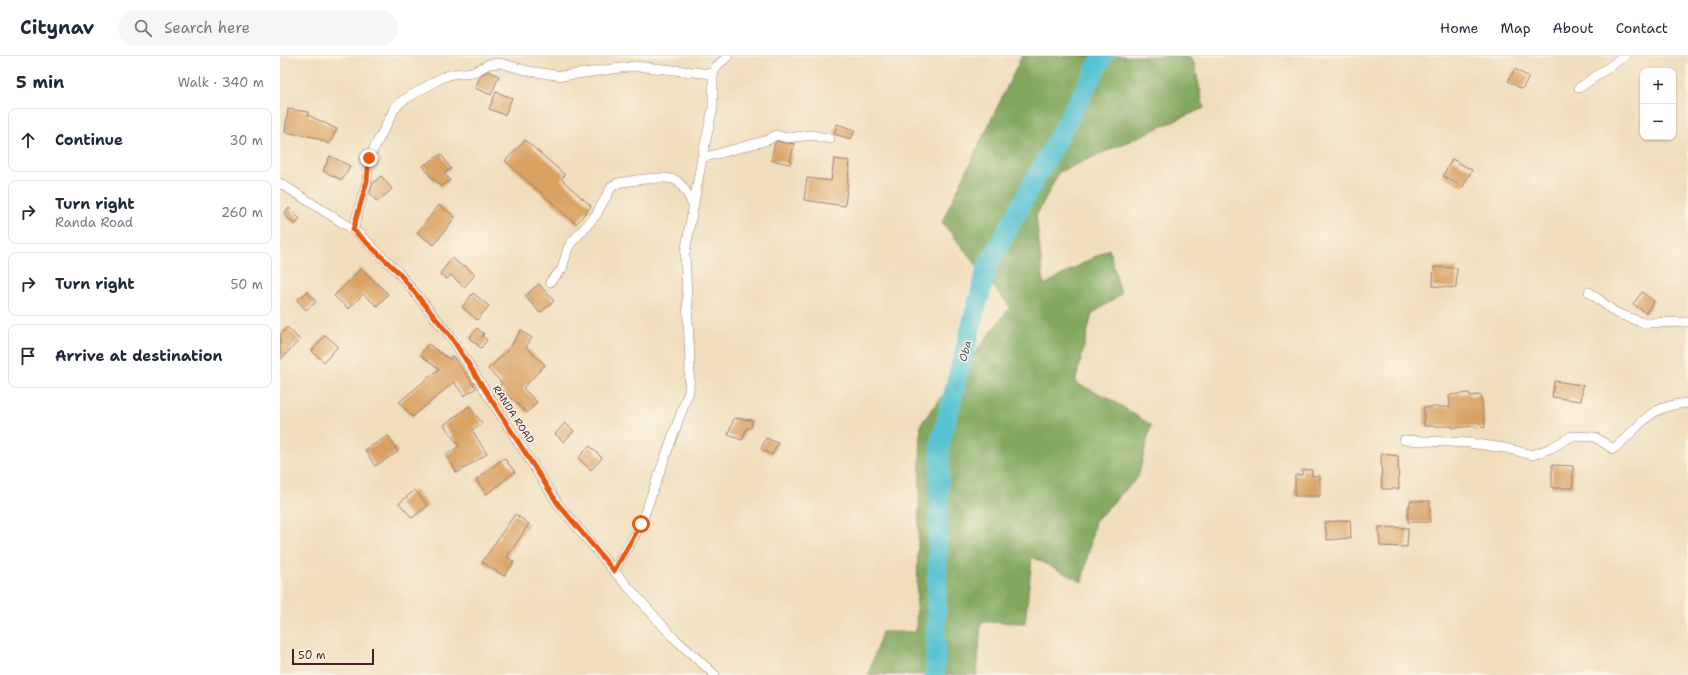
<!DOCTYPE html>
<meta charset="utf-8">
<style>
body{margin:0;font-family:"Shantell Sans",sans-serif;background:#f6f6f7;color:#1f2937}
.controls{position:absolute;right:12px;top:12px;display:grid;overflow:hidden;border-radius:8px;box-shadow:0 1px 3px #0004}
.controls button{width:36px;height:36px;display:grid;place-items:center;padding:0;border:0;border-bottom:1px solid #e0e1e3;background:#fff;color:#1f2937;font:20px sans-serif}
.scale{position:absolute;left:12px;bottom:10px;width:82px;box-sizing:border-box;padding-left:4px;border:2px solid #4a1f2b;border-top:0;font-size:11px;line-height:14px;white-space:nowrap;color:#4a1f2b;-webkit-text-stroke:3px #fcf5e5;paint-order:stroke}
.stop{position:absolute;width:12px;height:12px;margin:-9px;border:3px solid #ea580c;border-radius:50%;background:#fff}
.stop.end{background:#ea580c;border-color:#fff;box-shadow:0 1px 4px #0008}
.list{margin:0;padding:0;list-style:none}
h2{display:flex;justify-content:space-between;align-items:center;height:52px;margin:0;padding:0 16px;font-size:17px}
h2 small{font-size:13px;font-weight:400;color:#747a83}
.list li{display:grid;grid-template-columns:26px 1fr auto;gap:12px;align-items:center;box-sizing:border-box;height:64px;margin:0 8px 8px;padding:0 8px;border:1px solid #e0e1e3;border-radius:8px}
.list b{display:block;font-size:15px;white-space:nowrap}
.list p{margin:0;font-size:13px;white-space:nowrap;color:#747a83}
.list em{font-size:13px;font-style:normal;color:#747a83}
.icon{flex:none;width:22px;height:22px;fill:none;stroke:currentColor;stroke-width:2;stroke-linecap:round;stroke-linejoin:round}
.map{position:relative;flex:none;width:1408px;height:619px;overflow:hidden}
header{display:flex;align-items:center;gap:24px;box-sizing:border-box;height:56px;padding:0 20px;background:#fff;border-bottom:1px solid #e0e1e3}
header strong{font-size:19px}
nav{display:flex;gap:22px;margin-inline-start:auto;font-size:14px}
.search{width:280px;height:36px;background:#f6f6f7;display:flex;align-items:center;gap:10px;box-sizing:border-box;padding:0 14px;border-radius:22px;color:#747a83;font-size:15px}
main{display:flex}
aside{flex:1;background:#fff}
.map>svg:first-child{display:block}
.forest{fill:#82a85e;stroke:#666444}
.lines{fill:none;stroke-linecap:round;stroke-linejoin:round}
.river{stroke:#57c3d1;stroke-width:20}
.building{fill:#d9a262}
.street-casing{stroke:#9d7e74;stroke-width:10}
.street{stroke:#fff;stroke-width:9}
.route{stroke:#ea580c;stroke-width:5}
.labels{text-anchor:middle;stroke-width:3;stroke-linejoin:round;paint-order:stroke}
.street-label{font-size:10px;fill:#4a1f2b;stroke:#fcf5e5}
.water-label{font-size:11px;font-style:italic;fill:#4f5865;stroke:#fcf5e5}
</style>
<header>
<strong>Citynav</strong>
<div class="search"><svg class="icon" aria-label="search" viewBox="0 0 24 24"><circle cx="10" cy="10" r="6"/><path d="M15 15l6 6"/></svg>Search here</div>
<nav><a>Home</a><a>Map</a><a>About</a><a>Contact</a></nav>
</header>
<main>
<aside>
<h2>5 min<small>Walk · 340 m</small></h2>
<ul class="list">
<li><svg class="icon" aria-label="ahead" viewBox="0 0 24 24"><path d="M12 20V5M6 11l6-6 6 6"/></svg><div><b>Continue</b></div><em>30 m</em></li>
<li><svg class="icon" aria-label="right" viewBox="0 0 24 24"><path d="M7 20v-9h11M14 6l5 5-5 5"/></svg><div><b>Turn right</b><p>Randa Road</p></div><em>260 m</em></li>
<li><svg class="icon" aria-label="right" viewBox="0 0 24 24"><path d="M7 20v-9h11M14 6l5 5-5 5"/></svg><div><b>Turn right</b></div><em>50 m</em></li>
<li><svg class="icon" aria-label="arrive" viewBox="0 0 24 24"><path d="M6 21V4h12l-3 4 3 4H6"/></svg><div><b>Arrive at destination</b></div></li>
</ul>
</aside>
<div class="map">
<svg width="1408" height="619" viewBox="0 0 1408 619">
<rect width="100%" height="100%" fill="#fcf5e5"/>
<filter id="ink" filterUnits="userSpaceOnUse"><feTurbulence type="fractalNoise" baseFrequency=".025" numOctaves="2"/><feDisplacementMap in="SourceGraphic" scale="8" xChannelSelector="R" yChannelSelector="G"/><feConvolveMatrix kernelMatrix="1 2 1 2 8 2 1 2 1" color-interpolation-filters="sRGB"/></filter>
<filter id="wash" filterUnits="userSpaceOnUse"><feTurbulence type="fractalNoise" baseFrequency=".012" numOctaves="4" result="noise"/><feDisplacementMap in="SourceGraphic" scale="16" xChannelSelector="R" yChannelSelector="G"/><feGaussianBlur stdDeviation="0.9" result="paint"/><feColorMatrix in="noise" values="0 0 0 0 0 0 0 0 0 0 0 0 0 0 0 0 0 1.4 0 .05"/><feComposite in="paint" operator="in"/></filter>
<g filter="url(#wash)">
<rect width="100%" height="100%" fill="#f0ddbc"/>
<polygon class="forest" points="742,0 908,0 914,7 924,52 779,116 756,160 764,229 829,193 841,238 812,258 795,327 827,341 871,369 858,421 815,465 802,526 752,501 745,567 701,566 697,619 588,619 602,576 636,576 641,368 730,251 662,166"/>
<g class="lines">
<polyline class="river" points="655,619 660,388 707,211 823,0"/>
</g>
<g id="blocks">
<g class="building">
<polygon points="1235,13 1249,21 1242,33 1228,25"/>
<polygon points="208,15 219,20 211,39 195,32 201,19"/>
<polygon points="216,36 232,42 225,59 209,53"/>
<polygon points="8,53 28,56 28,59 57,73 49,88 34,81 5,76"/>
<polygon points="557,68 575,74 571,83 554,78"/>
<polygon points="245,84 285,119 281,123 311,150 296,168 225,105"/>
<polygon points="497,85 506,88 514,87 510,108 491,104 495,87"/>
<polygon points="161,98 171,113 164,117 170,124 161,131 155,124 154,125 143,110"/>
<polygon points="50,100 70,110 62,124 43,115"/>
<polygon points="554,103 570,105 565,150 524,144 527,122 551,125"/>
<polygon points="1172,103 1192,114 1183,131 1163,120"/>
<polygon points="101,120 112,133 97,146 90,137 93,127"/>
<polygon points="159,149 175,161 154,189 137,177"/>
<polygon points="9,152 20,163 15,169 4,158"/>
<polygon points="172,202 183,211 184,209 195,219 184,231 171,219 167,223 160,218"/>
<polygon points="1154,211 1177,212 1176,232 1153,230"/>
<polygon points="81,212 108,238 97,250 83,238 69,253 54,240"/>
<polygon points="259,228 274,245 260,257 245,240"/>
<polygon points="27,236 36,246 26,254 17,244"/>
<polygon points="1362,236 1374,245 1366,257 1353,248"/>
<polygon points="193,237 209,250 197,264 182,251"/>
<polygon points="7,271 20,284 0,304 0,279"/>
<polygon points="197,272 204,278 202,280 207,284 201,292 189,282"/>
<polygon points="241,274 252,282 246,291 265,309 243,332 257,346 247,357 219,331 222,327 208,313 229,293"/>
<polygon points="45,279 58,290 44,306 32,295"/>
<polygon points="148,288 169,303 173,300 196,332 184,340 174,326 132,361 119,346 159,313 140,299"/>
<polygon points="1274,325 1303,329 1301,345 1272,341"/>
<polygon points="1189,337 1190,340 1201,339 1205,371 1196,372 1195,370 1172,372 1172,370 1144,370 1144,351 1170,351 1169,339"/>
<polygon points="189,350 202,367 192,374 207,398 177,417 166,399 179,390 164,369"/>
<polygon points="454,362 472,364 471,372 467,372 462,384 448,379"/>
<polygon points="285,367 294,375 284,386 275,378"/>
<polygon points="108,380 118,396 95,410 85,394"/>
<polygon points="486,382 498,387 492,399 481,393"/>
<polygon points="310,390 322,402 311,414 298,402"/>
<polygon points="1101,398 1118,400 1119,433 1102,433"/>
<polygon points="224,402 235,416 207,438 196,424"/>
<polygon points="1272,409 1293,410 1293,432 1272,432"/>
<polygon points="1022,414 1032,414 1032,420 1040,420 1040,440 1015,440 1015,419 1022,419"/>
<polygon points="135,434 148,450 132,462 119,447"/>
<polygon points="1130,445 1150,445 1150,466 1128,466 1128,450 1130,451"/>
<polygon points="235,458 249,468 227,501 234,506 224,520 202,506"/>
<polygon points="1070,464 1071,482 1047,484 1045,466"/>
<polygon points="1099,471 1128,472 1127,491 1100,490"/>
</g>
</g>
</g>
<g filter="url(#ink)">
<use href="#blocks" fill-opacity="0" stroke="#9d7e74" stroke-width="1"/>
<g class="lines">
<defs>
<g id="street">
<polyline points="1299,32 1345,0"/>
<polyline points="422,102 488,84 496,79 507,82 532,79 550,83"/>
<polyline points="0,127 77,176 118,216 171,281 278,448 334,515 393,581 435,619"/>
<polyline points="73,174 87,125 89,102 115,52 122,45 161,22 172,18 194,16 209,8 220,7 249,15 282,20 355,10 433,18"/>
<path d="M270 226 282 213 288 192 292 186 316 159 332 130 338 127C351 125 387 118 397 125 405 131 409 141 413 149"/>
<polyline points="1309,236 1336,257 1364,267 1408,266"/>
<path d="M1124 384 1189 387 1225 392 1253 399 1271 392 1292 380 1315 381 1333 393C1362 371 1365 350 1408 347"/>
<polyline points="334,515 361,468 409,335 410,306 405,197 422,102 433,52 433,18 437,10 448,0"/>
</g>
</defs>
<use href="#street" class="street-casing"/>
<use href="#street" class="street"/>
</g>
</g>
<g class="lines" filter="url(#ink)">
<polyline class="route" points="89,102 87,125 73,174 118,216 171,281 278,448 334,515 361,468"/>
</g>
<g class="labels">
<g class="street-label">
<text transform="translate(234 358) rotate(57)" y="4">RANDA ROAD</text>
</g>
<g class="water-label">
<text transform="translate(685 295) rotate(-75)" y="4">Oba</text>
</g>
</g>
</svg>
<div class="controls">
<button>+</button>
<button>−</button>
</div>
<div class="scale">50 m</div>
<div class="stop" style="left:361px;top:468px"></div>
<div class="stop end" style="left:89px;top:102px"></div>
</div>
</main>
